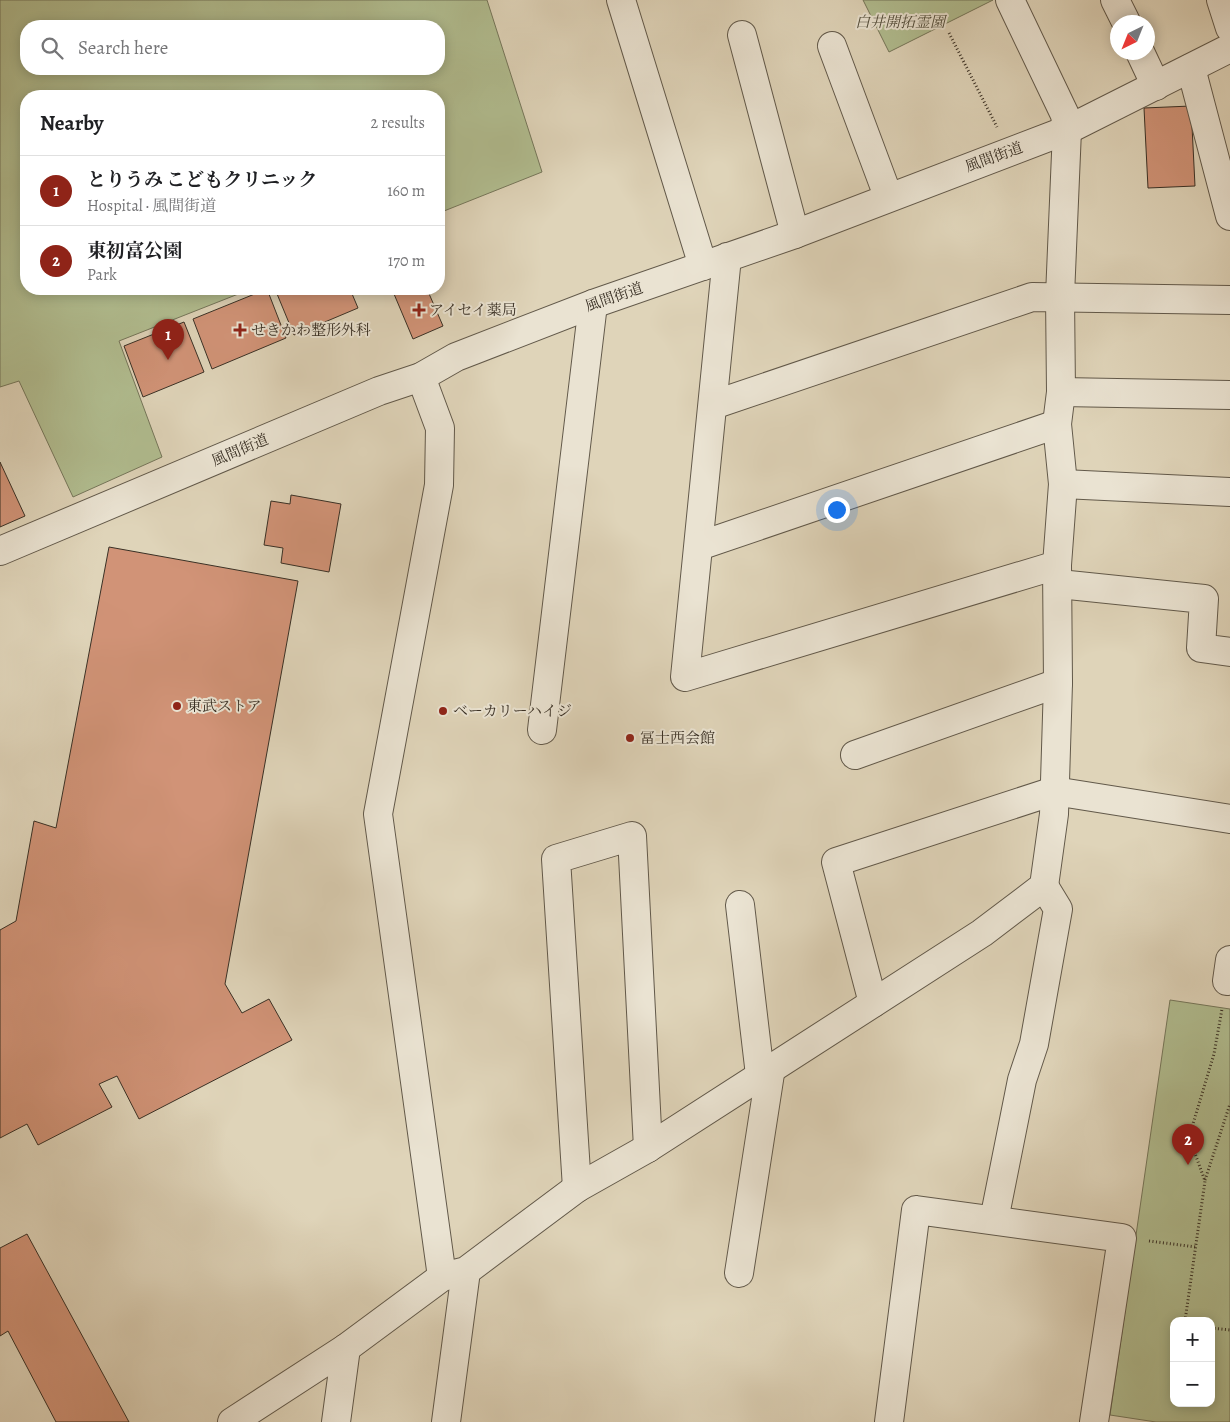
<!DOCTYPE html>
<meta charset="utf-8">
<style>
body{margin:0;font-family:Alegreya,"Noto Serif JP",serif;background:#f2f2f2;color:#202124}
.controls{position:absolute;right:15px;bottom:15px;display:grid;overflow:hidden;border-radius:10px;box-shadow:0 2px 12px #0003}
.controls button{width:45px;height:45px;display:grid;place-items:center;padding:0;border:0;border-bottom:1px solid #e0e0e0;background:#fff;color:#202124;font:25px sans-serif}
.compass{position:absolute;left:1110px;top:15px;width:45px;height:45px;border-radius:50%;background:#fff;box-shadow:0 2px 12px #0003;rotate:223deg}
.you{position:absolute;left:836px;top:509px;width:18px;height:18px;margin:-12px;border:4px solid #fff;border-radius:50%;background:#1a73e8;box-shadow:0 0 0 8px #1a73e833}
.badge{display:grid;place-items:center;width:32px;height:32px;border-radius:50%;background:#8f2418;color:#fff;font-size:16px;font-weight:700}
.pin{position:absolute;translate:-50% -41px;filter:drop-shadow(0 1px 2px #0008)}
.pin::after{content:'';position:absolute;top:26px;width:18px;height:15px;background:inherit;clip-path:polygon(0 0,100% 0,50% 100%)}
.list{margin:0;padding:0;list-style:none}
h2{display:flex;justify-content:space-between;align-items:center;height:65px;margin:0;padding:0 20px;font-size:21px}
h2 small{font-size:16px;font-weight:400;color:#757577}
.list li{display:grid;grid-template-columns:32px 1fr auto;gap:15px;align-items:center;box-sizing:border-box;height:70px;padding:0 20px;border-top:1px solid #e0e0e0}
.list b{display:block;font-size:19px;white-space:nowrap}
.list p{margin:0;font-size:16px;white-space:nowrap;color:#757577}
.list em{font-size:16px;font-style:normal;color:#757577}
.icon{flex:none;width:28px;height:28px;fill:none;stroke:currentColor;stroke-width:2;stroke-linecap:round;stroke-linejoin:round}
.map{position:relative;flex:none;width:1230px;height:1422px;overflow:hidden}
.search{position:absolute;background:#fff;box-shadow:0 2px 12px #0003;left:20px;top:20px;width:425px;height:55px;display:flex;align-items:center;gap:12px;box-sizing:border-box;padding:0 18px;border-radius:20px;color:#757577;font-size:19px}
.panel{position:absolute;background:#fff;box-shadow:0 2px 12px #0003;left:20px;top:90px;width:425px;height:205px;border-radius:20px}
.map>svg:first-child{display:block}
.green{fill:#b1bd90;stroke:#75765a;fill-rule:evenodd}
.building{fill:#d19377;stroke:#393025}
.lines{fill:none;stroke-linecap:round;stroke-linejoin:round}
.minor-casing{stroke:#62594a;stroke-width:30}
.path{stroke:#393025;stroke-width:3;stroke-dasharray:1 2.5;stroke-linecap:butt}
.minor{stroke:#eae3d2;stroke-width:28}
.poi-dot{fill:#8f2418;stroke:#eae3d2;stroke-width:2}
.labels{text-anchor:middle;stroke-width:4;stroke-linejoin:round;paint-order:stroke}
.park-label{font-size:15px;font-style:italic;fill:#514c3a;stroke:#eae3d2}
.street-label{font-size:15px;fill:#393025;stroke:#eae3d2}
.poi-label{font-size:15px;fill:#393025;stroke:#eae3d2;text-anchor:start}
</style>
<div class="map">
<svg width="1230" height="1422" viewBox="0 0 1230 1422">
<rect width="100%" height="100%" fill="#dfd4b9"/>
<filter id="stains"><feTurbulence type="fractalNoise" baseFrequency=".004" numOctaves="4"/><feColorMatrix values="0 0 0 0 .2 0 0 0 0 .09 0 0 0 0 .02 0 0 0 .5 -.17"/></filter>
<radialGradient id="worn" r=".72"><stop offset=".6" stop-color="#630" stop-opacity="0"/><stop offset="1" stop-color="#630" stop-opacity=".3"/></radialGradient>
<g class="green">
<path d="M0 0H487L542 172 439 213V96H26V289H251L119 341 162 457 73 497 19 381 0 387ZM439 26V69H26V26Z"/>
<polygon points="863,0 993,0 889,52"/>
<path d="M1170 1000 1230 1009V1422H1156L1110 1415ZM1174 1321H1211V1403H1174Z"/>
</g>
<g class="building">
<polygon points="1191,106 1195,186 1148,188 1144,108"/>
<polygon points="267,289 286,338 212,369 193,319"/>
<polygon points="275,289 350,289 358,308 294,335"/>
<polygon points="407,289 427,289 443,326 413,339 394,294"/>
<polygon points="184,322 204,372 143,397 124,346"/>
<polygon points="0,462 25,516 0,527"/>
<polygon points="291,495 341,504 329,572 281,563 283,548 264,545 271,501 290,504"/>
<polygon points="109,547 298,581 225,984 242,1013 269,999 292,1040 139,1119 117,1076 99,1084 112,1107 38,1145 27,1124 0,1138 0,930 16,921 34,821 56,828"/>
<polygon points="27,1234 129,1422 56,1422 8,1331 0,1336 0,1248"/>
</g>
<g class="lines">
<defs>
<g id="minor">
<polyline points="621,0 703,266"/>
<polyline points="1115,0 1126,22"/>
<polyline points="1221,0 1230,28"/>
<polyline points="742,35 795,234"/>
<polyline points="832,46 888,196"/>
<polyline points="1140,52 1156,86"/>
<polyline points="1191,68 1230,216"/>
<polyline points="727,257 685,677 1057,565"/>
<polyline points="421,377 440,428 439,485 378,814 442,1277"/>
<polyline points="1061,392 1230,395"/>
<polyline points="713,405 1032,297 1230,300"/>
<polyline points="1063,484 1230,492"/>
<polyline points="699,546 1057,424"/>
<polyline points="0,551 379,391 421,377 456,357 593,304 795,234 1067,130 1230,48"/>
<polyline points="1059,584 1204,599 1201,648 1230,652"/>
<polyline points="542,730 593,304"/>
<polyline points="855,755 1058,683"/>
<polyline points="740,905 760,1075"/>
<polyline points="1227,981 1230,960"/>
<polyline points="873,1003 836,862 1054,791 1230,819"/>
<polyline points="577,1188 556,859 632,836 648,1148"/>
<polyline points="994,1220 1022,1080 1034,1044 1058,909 1044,886"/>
<polyline points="739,1273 771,1067"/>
<polyline points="232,1422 346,1348 442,1277 466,1271 577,1188 648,1148 982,933 1044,886 1054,814 1058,683 1057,565 1063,484 1057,424 1061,392 1060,296 1067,130 1065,115 1010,0"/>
<polyline points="336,1422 346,1348"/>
<polyline points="446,1422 466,1271"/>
<polyline points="889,1422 916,1210 1122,1238 1094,1422"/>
</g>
</defs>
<use href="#minor" class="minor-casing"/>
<g class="path">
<polyline points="949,33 997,127"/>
<polyline points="1205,1180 1230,1104"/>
<polyline points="1149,1241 1196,1247"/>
<polyline points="1185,1321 1205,1181 1189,1137 1214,1054 1222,1009"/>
<polyline points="1211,1328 1230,1330"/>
</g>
<use href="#minor" class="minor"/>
</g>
<g class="poi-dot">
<path d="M416.5 302.5h5v5h5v5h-5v5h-5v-5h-5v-5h5z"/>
<path d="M237.5 322.5h5v5h5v5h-5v5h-5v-5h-5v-5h5z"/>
<circle cx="177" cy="706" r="5"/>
<circle cx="443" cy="711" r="5"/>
<circle cx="630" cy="738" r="5"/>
</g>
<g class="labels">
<g class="park-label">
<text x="900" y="27">白井開拓霊園</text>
</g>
<g class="street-label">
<text transform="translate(994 157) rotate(-20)" y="5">風間街道</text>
<text transform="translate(614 297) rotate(-19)" y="5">風間街道</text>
<text transform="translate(240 450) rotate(-23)" y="5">風間街道</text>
</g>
<g class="poi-label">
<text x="429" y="315">アイセイ薬局</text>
<text x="251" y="335">せきかわ整形外科</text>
<text x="187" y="711">東武ストア</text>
<text x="453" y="716">ベーカリーハイジ</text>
<text x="640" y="743">冨士西会館</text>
</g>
</g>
<rect width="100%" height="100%" filter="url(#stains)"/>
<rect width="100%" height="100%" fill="url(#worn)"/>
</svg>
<div class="controls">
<button>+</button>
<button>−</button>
</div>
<svg class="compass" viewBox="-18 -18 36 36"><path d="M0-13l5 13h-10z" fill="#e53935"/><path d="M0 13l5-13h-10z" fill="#757577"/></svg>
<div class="you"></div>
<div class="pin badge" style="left:168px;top:360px">1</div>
<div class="pin badge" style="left:1188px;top:1165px">2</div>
<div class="search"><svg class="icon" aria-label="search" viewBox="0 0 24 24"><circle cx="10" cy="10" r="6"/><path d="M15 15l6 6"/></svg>Search here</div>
<section class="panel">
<h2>Nearby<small>2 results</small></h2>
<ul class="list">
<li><span class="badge">1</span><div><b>とりうみ こどもクリニック</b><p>Hospital · 風間街道</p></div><em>160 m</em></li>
<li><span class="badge">2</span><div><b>東初富公園</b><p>Park</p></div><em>170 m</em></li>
</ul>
</section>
</div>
